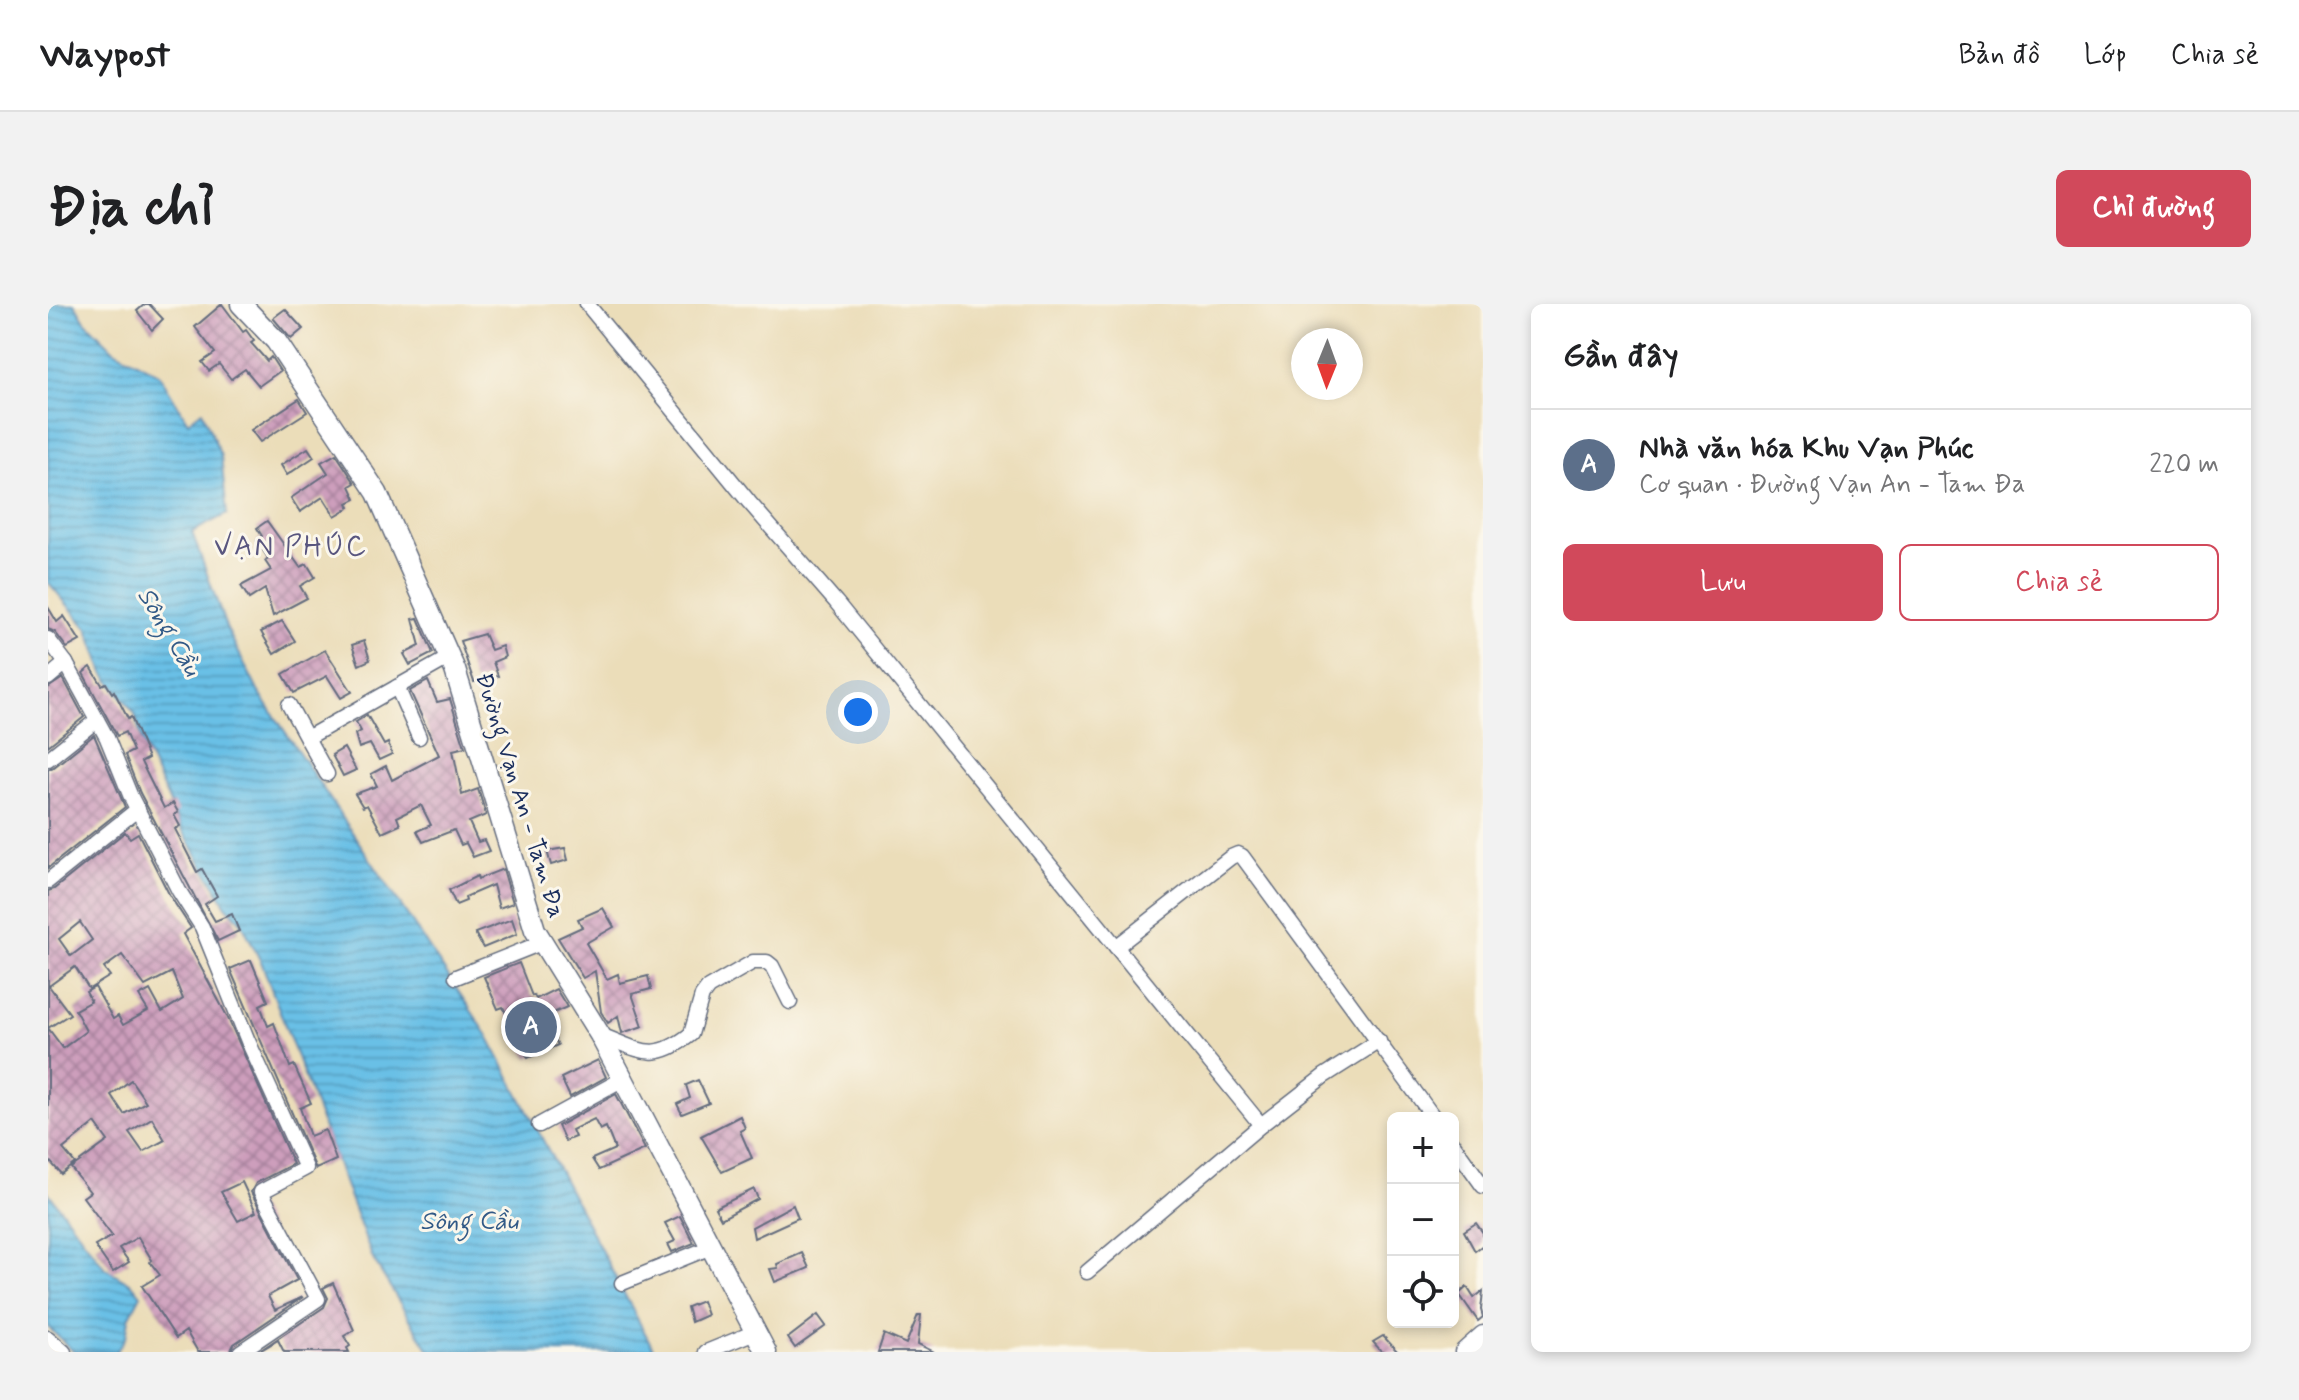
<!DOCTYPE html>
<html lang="vi">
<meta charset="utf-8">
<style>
body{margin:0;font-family:Mynerve,sans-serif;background:#f2f2f2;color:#202124}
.controls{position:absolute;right:24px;bottom:24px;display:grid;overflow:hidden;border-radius:12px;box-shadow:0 4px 12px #0003}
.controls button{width:72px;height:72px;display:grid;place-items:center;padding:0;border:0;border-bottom:2px solid #e0e0e0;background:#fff;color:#202124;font:40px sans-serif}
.compass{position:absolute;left:1243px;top:24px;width:72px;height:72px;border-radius:50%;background:#fff;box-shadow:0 4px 12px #0003;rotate:181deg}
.you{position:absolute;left:810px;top:408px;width:28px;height:28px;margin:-20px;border:6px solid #fff;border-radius:50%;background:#1a73e8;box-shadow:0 0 0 12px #1a73e833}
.badge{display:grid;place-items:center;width:52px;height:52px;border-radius:50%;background:#d1495b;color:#fff;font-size:26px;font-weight:700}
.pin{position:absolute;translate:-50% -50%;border:4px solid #fff;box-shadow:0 2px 8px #0006}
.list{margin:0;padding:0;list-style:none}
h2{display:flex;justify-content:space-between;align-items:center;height:104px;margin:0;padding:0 32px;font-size:34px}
h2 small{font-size:26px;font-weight:400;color:#757577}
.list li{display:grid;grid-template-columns:52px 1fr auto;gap:24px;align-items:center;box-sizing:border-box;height:112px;padding:0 32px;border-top:2px solid #e0e0e0}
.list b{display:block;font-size:30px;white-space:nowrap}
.list p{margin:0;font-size:26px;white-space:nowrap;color:#757577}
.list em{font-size:26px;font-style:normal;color:#757577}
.actions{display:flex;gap:16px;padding:24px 32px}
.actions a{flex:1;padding:18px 0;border:2px solid #d1495b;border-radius:12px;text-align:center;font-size:28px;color:#d1495b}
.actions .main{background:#d1495b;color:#fff}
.icon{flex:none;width:44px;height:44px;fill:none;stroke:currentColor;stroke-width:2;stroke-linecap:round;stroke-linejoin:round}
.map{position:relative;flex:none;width:1435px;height:1048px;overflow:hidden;border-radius:12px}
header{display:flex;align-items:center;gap:48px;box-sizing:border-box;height:112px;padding:0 40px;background:#fff;border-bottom:2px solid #e0e0e0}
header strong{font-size:38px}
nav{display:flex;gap:44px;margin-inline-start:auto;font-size:28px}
.intro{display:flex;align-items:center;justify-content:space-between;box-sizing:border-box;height:192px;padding:0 48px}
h1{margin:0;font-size:56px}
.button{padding:20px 36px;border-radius:12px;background:#d1495b;color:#fff;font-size:28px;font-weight:700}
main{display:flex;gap:48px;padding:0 48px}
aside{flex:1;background:#fff;border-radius:12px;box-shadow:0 4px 12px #0003}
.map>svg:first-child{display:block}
.water{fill:url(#water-rules);stroke:#4278a2;stroke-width:2}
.building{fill:url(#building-cross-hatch);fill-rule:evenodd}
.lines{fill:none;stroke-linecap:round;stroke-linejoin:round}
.minor-casing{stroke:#646c7e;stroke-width:17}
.tertiary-casing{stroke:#646c7e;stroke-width:21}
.secondary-casing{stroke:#646c7e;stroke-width:23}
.minor{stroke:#fff;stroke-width:14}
.tertiary{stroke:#fff;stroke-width:18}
.secondary{stroke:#fff;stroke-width:20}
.labels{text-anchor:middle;stroke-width:6;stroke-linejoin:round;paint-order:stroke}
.street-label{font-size:24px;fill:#1b2f5e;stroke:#fbf7ec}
.water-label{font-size:26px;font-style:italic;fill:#325a87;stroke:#fbf7ec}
.quarter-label{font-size:28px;letter-spacing:2px;fill:#59567f;stroke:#fbf7ec}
</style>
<header>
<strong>Waypost</strong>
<nav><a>Bản đồ</a><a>Lớp</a><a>Chia sẻ</a></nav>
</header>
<div class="intro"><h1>Địa chỉ</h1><a class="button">Chỉ đường</a></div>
<main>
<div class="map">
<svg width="1435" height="1048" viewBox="0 0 1435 1048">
<defs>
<pattern id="water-rules" width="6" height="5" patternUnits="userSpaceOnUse" patternTransform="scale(2)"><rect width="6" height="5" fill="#69c0e6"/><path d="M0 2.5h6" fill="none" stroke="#569cbe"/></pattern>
<pattern id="building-cross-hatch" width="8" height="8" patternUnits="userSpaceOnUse" patternTransform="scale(2)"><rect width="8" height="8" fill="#cd9ebc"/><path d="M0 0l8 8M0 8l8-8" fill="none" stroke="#a6819c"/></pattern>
</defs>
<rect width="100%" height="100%" fill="#fbf7ec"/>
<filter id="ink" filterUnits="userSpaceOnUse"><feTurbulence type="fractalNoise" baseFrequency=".0125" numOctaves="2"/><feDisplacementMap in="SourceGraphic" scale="16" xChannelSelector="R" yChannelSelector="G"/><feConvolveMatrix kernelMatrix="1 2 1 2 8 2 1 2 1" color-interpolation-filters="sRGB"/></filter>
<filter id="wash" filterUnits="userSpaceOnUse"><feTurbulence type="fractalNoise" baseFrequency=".006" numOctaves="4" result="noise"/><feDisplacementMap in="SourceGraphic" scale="32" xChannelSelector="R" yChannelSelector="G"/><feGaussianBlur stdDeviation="1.8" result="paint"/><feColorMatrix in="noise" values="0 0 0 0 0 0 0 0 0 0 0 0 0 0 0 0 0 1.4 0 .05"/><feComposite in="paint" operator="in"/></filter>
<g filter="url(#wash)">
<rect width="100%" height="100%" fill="#ebddb9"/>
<g class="water">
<polygon points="0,0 27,0 37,17 66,46 111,70 140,118 154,107 173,152 179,210 144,228 178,323 210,387 440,732 607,1048 382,1048 325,955 214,660 194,619 178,602 132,522 94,438 87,410 56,369 40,325 0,278"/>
<polygon points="0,888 57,964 84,980 93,991 81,1014 78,1033 68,1048 26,1048 0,1023"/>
</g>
<g id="blocks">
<g class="building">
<polygon points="97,0 101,0 115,15 104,26 89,7"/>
<polygon points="174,0 195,28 198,26 206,37 203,39 219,57 223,53 232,67 211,82 197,65 183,75 171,60 161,67 154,58 167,49 147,23"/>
<polygon points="237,5 255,25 243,35 225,14"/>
<polygon points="251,95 259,108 212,138 203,126"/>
<polygon points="260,144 266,153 239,171 233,161"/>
<polygon points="288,150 307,179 302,182 308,195 300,199 302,203 287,212 275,193 252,208 243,194 280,169 273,158"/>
<polygon points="219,217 252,263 259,260 267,273 252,282 259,294 225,312 217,285 201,295 193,282 223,266 217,257 220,254 209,237 214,232 209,224"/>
<polygon points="0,303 9,318 16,312 32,337 19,344 7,328 0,325"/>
<polygon points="370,314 385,349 362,361 356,350 372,342 365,315"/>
<polygon points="234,317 247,337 226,350 213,328"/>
<polygon points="436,330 443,346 454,342 457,353 445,358 450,372 426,378 412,337"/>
<polygon points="316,337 322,356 311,361 304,341"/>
<polygon points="277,346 304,388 293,394 279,372 246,389 235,370"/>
<polygon points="43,363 54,381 58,379 64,389 66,387 80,415 83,413 100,454 93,458 116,504 125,499 130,508 126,511 132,522 127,525 149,568 154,565 169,592 157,600 167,617 184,610 191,627 170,637 92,489 77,451 85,447 77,428 69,432 35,369"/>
<polygon points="15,374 36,413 0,442 0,384"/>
<polygon points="380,377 389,398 402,395 417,443 405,446 414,491 430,485 438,511 421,518 430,538 436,536 441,547 425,553 418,539 413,541 406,526 375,538 369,527 383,521 373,501 349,513 352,521 334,529 319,501 315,503 307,490 329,482 323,470 338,462 344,476 391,451 362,387"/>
<polygon points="319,411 336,441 340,439 344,450 331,456 322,440 311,444 307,430 313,427 308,418"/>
<polygon points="46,431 77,503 0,564 0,465 6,463"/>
<polygon points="296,444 308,466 295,472 284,451"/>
<path d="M77 528 82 534 90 529 122 592 143 624 135 630 179 712 245 860 208 879 203 888 249 976 220 992 227 1006 255 993 186 1040 182 1048H150L138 1027 128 1034 94 982 112 971 102 958 104 956 90 933 71 944 81 958 65 968 47 942 64 932 35 893 42 888 23 864 60 837 47 819 15 845 27 859 13 870 0 855V724L15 744 38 727 27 706 43 697 38 688 47 683 65 715 70 712 75 721 100 707 91 692 102 686 114 708 135 695 124 668 97 682 74 651 56 664 62 672 41 685 27 663 1 682 22 710 0 724V587L6 585ZM32 618 44 636 23 652 11 635ZM83 776 98 798 76 810 63 791ZM104 814 117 836 95 848 81 828ZM194 878 208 908 190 917 173 888Z"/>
<polygon points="517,544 520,556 503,561 499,547"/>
<polygon points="455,565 465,599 451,604 445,581 417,593 418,597 408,601 401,586 429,572 430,575"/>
<polygon points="555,604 566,623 538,639 559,675 570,670 572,679 600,672 603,685 584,690 595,722 574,729 570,712 560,719 553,708 547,667 535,674 510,634 534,623 530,615"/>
<polygon points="464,615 469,630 435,644 427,629"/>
<polygon points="203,656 220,697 212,701 220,722 226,719 242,763 246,761 263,799 252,804 262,832 277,826 288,856 268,865 182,665"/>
<polygon points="471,659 484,692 486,691 488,695 508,685 519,703 496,713 510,741 480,754 455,703 450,705 436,673"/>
<polygon points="550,756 558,773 522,793 513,774"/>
<polygon points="650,776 661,799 634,810 629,800 642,794 638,781"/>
<polygon points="568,790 597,845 551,866 544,855 567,845 558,823 552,826 546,815 524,826 527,833 517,837 510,822"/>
<polygon points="692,812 697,824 692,827 704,854 674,868 653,832"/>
<polygon points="706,885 710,895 673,915 667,904"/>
<polygon points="745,901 750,914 706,934 704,923"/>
<polygon points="632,912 646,939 624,948 620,940 627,937 617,919"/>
<polygon points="1428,919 1435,929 1435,941 1427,947 1416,927"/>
<polygon points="754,949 761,964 727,978 722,965 730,964 729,960"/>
<polygon points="285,979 306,1026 296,1032 302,1042 299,1044 301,1048 236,1048 230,1036 210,1048 276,1003 280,994 275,984"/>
<polygon points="1419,983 1426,994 1435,987 1433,1006 1435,1013 1430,1017 1411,990"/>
<polygon points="654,997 659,1011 643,1018 639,1003"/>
<polygon points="770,1011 778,1022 747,1044 740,1034"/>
<polygon points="870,1011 873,1011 870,1040 886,1048 830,1048 836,1030 858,1040"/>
<polygon points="1335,1032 1350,1048 1334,1048 1325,1038"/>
</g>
</g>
</g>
<g filter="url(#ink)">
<use href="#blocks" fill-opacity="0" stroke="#646c7e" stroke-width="2"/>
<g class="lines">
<defs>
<g id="minor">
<polyline points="539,0 701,198 788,298 1213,821 1039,968"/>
<polyline points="0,335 18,359 59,434 83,493 131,587 154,623 200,737 258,864 213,888 270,995 192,1048"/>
<polyline points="0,374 18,359"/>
<polyline points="349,383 371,433"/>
<polyline points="241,401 259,434"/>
<polyline points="0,455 49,416"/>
<polyline points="279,470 259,434 402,353"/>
<polyline points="0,577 90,505"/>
<polyline points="1068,643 1183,553 1190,550 1194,552 1386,814"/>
<polyline points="408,673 493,639"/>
<path d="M552 731C593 746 605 760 643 730L654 692 660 684 705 658H719L724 662 742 698"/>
<polyline points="491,821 575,775"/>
<polyline points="1213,821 1276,772 1331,737"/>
<polyline points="1405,840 1435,882"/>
<polyline points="574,979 663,943"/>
<polyline points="0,1034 16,1048"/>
<polyline points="658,1048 707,1028"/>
</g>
<polyline id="tertiary" points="1416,1048 1435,1031"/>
<polyline id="secondary" points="193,0 228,37 329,189 407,366 487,626 552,731 718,1048"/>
</defs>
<use href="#minor" class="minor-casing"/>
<use href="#tertiary" class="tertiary-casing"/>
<use href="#secondary" class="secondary-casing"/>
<use href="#minor" class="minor"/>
<use href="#tertiary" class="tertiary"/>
<use href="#secondary" class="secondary"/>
</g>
</g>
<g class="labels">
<g class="street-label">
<text transform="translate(473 491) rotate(73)" y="8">Đường Vạn An - Tam Đa</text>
</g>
<g class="water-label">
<text transform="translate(122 327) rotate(59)" y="9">Sông Cầu</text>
<text x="421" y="925">Sông Cầu</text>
</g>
<g class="quarter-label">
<text x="243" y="251">VẠN PHÚC</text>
</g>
</g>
</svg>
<div class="controls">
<button>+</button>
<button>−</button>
<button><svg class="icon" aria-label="locate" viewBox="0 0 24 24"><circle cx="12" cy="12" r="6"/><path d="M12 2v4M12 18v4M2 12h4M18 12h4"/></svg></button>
</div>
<svg class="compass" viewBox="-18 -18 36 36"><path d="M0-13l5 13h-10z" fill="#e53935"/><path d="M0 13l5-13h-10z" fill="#757577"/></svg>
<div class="you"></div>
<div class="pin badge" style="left:483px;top:723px;background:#5c6f8a">A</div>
</div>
<aside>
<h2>Gần đây<small></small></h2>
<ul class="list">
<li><span class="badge" style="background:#5c6f8a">A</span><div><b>Nhà văn hóa Khu Vạn Phúc</b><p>Cơ quan · Đường Vạn An - Tam Đa</p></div><em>220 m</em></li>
</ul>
<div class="actions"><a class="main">Lưu</a><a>Chia sẻ</a></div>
</aside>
</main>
